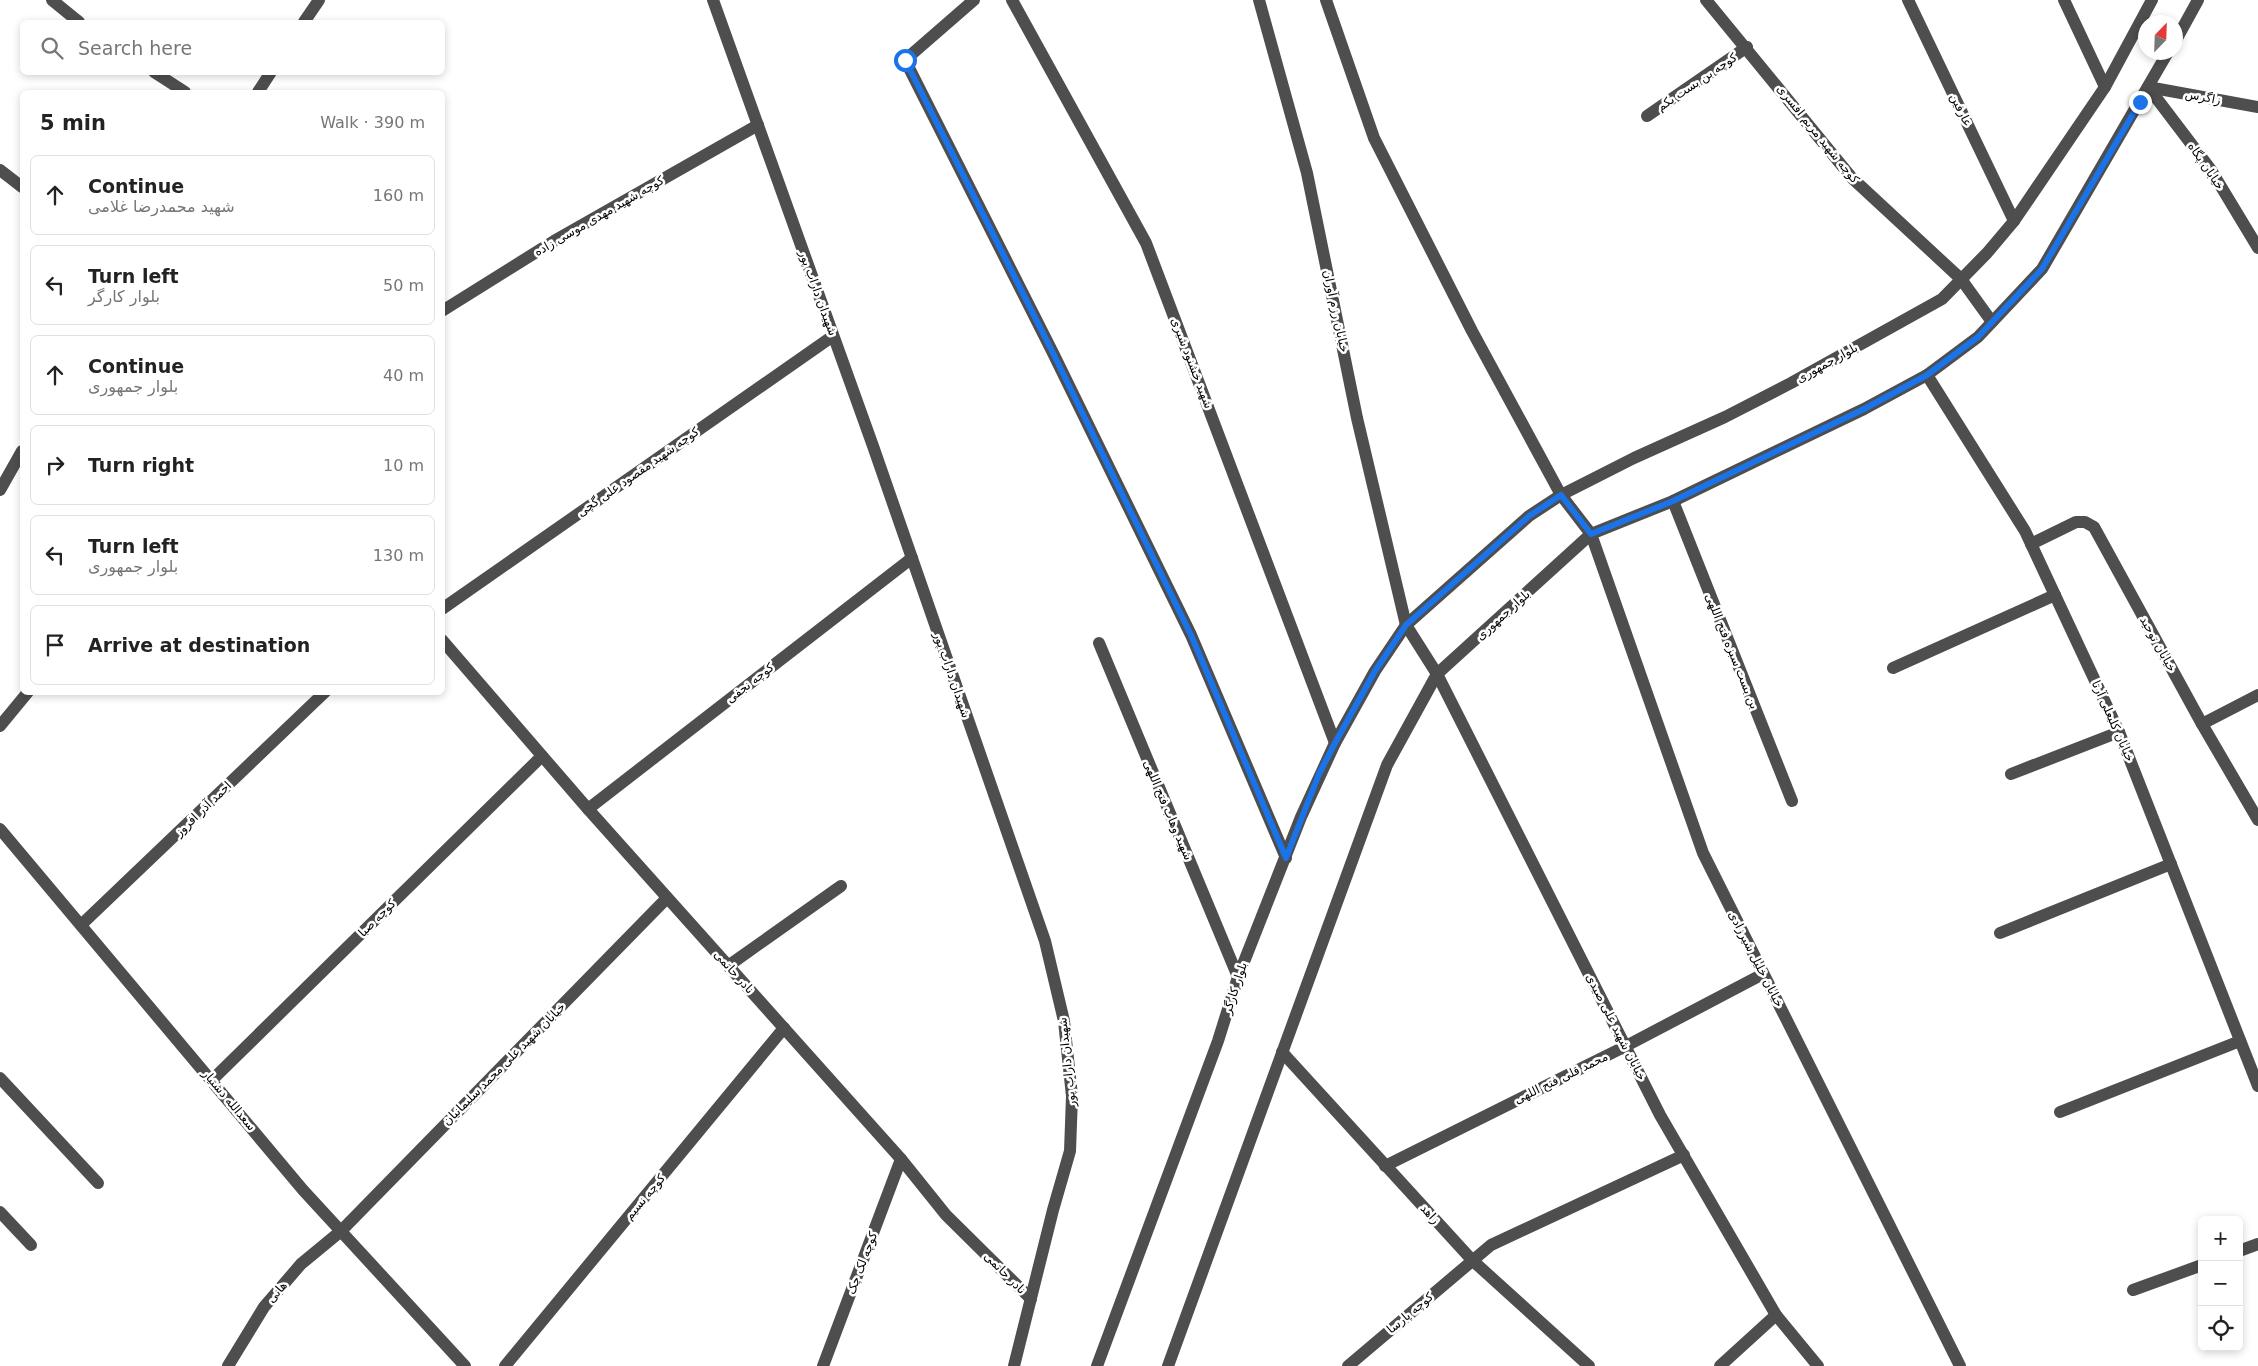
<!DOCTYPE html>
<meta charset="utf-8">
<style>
body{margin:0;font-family:"DejaVu Sans",Cairo,sans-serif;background:#f6f6f6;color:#222}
.controls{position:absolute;right:15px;bottom:15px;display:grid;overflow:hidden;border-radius:8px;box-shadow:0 2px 8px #0003}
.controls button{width:45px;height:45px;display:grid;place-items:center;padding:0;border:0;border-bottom:1px solid #e0e0e0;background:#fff;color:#222;font:25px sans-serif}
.compass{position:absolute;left:2138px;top:15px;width:45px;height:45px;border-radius:50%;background:#fff;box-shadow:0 2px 8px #0003;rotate:23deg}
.stop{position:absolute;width:15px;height:15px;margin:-11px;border:4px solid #1a73e8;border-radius:50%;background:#fff}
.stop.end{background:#1a73e8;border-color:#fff;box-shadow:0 1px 5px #0008}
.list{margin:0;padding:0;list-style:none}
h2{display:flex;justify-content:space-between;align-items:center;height:65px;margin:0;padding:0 20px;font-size:21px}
h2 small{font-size:16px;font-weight:400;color:#767676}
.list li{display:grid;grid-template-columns:32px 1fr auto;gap:15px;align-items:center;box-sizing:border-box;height:80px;margin:0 10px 10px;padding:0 10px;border:1px solid #e0e0e0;border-radius:8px}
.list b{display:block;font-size:19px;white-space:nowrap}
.list p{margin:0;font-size:16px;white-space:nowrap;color:#767676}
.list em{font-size:16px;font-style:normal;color:#767676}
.icon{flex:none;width:28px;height:28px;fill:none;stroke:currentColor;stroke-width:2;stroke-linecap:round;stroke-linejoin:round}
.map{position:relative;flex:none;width:2258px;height:1366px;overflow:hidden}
.search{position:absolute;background:#fff;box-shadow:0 2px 8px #0003;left:20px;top:20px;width:425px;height:55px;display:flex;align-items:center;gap:12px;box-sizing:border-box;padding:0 18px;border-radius:8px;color:#767676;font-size:19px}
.panel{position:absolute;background:#fff;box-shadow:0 2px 8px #0003;left:20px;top:90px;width:425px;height:605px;border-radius:8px}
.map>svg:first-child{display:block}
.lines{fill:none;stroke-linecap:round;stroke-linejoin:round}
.minor{stroke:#4e4e4e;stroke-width:12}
.route{stroke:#1a73e8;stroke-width:6}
.labels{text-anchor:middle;stroke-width:5;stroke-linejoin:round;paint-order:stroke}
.street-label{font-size:12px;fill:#000;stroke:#fff}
</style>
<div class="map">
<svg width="2258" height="1366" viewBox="0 0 2258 1366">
<rect width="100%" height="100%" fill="#fff"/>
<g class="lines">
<g class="minor">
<polyline points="52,0 79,22"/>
<polyline points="713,0 873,446 1045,941 1064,1021 1072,1096 1070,1151 1053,1210 1014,1366"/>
<polyline points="974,0 905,60 1053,353 1191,635 1286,858"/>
<polyline points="1012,0 1146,243 1335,743"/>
<polyline points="1259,0 1307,173 1357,418 1406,625 1437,674 1660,1115 1776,1315 1818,1366"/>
<polyline points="1326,0 1374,138 1472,331 1561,495 1591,534 1703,853 1960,1366"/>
<polyline points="1706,0 1852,178 1961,279 1992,322"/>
<polyline points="1908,0 2014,221"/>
<polyline points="2064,0 2105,87"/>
<polyline points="304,22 319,0"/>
<polyline points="2176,40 2198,0"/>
<polyline points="154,72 185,92"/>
<polyline points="2148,87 2211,170 2258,248"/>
<polyline points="2148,87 2258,107"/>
<polyline points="258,92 271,72"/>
<polyline points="1647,116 1747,47"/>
<polyline points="0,170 22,187"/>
<polyline points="442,311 554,241 758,125"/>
<polyline points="1927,375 2025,531 2119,732 2258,1086"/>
<polyline points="0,490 22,451"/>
<polyline points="1673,501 1792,801"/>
<polyline points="2031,544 2076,522 2085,522 2094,527 2202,724 2258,820"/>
<polyline points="442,609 833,336"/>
<polyline points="442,640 588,809 901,1159 946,1215 1031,1299"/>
<polyline points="1099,643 1238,977"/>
<polyline points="1893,668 2055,595"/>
<polyline points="2202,724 2258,695"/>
<polyline points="0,726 28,692"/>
<polyline points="2011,774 2119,732"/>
<polyline points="588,809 912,558"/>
<polyline points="0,829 303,1190 465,1366"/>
<polyline points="81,925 325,692"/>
<polyline points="2000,933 2171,864"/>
<polyline points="728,966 841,886"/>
<polyline points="1282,1052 1472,1260 1589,1366"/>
<polyline points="0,1078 98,1183"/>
<polyline points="212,1080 542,756"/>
<polyline points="2060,1112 2240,1041"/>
<polyline points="1385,1166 1626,1046 1763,974"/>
<polyline points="0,1212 31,1245"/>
<polyline points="2239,1251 2258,1244"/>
<polyline points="2133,1290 2202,1265"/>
<polyline points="228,1366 264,1307 301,1264 341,1231 667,898"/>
<polyline points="505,1366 784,1028"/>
<polyline points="823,1366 901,1159"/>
<polyline points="1097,1366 1218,1041 1238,977 1301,817 1335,743 1375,671 1406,625 1529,516 1561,495 1634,458 1725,417 1791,383 1942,299 1987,253 2014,221 2105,87 2152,0"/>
<polyline points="1168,1366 1387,765 1437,674 1591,534 1673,501 1864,409 1927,375 1978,337 2042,269 2168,52"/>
<polyline points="1348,1366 1491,1245 1684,1155"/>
<polyline points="1720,1366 1776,1315"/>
</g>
</g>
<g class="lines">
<polyline class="route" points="905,60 1053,353 1191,635 1286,858 1319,774 1335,743 1375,671 1406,625 1529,516 1561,495 1591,534 1673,501 1864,409 1927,375 1978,337 2042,269 2140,102"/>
</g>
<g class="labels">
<g class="street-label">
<text transform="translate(1697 82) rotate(-34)" y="4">کوچه بن بست یکم</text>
<text transform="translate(2203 97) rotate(11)" y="4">زاگرس</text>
<text transform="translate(1961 110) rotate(64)" y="4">عارفین</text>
<text transform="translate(1818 134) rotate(51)" y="4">کوچه شهید مریم افسری</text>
<text transform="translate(2206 166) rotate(56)" y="4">خیابان پگاه</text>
<text transform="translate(599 216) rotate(-30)" y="4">کوچه شهید مهدی موسی زاده</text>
<text transform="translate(818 293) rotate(70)" y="4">شهیدان داراب پور</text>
<text transform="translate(1336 311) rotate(78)" y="4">خیابان رزم آوران</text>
<text transform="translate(1192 363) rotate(69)" y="4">شهید خشنود شیری</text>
<text transform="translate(1827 363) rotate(-29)" y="4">بلوار جمهوری</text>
<text transform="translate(638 472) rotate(-35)" y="4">کوچه شهید مقصود علی گچی</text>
<text transform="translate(1503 615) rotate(-42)" y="4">بلوار جمهوری</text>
<text transform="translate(2158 644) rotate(61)" y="4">خیابان توحید</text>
<text transform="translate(1732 651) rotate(68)" y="4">بن بست سبزه فتح اللهی</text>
<text transform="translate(952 675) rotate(71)" y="4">شهیدان داراب پور</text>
<text transform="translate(750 683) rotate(-38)" y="4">کوچه نجفی</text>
<text transform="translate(2113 721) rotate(66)" y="4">خیابان کلبعلی آرتا</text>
<text transform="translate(203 809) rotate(-44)" y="4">احمد آذر افروز</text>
<text transform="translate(1168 810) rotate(67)" y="4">شهید وهاب فتح اللهی</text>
<text transform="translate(377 918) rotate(-45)" y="4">کوچه صبا</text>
<text transform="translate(1756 959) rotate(63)" y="4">خیابان خلیل شیرزادی</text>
<text transform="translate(734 972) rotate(48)" y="4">نادر حاتمی</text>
<text transform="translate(1235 988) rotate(-72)" y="4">بلوار کارگر</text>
<text transform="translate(1616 1027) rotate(63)" y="4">خیابان شهید علی صیدی</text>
<text transform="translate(1067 1062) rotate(-96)" y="4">شهیدان داراب پور</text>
<text transform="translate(504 1064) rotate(-45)" y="4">خیابان شهید علی محمد سلیمانیان</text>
<text transform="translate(1561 1078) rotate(-26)" y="4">محمد قلی فتح اللهی</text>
<text transform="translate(229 1100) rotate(50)" y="4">سعدالله دشتیار</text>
<text transform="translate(645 1197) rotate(-50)" y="4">کوچه نسیم</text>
<text transform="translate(1430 1214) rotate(47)" y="4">زاهد</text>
<text transform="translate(862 1263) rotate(-69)" y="4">کوچه لک چک</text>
<text transform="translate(1005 1273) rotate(45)" y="4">نادر حاتمی</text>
<text transform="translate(277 1292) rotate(-49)" y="4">هانی</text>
<text transform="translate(1410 1313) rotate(-40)" y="4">کوچه پارسا</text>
</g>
</g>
</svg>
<div class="controls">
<button>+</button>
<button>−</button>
<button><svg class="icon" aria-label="locate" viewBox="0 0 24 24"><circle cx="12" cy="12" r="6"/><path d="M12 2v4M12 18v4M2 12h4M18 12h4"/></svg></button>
</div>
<svg class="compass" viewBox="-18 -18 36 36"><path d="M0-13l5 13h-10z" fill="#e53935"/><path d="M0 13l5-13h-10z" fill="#767676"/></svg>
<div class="stop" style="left:905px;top:60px"></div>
<div class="stop end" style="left:2140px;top:102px"></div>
<div class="search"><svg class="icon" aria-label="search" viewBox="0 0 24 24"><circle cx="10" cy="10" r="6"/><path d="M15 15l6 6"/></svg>Search here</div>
<section class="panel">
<h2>5 min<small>Walk · 390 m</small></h2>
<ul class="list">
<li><svg class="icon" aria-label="ahead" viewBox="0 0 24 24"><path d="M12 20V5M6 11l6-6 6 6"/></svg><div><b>Continue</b><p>شهید محمدرضا غلامی</p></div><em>160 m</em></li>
<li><svg class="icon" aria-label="left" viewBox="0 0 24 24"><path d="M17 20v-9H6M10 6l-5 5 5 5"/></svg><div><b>Turn left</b><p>بلوار کارگر</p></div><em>50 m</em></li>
<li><svg class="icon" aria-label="ahead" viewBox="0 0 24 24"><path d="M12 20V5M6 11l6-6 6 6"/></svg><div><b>Continue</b><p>بلوار جمهوری</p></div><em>40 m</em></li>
<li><svg class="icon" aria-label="right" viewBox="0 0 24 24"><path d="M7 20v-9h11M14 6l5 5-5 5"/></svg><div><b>Turn right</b></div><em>10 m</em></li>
<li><svg class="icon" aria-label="left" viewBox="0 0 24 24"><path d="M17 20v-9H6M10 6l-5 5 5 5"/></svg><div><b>Turn left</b><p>بلوار جمهوری</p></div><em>130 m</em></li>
<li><svg class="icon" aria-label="arrive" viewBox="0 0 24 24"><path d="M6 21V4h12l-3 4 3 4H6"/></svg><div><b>Arrive at destination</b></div></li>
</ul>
</section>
</div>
